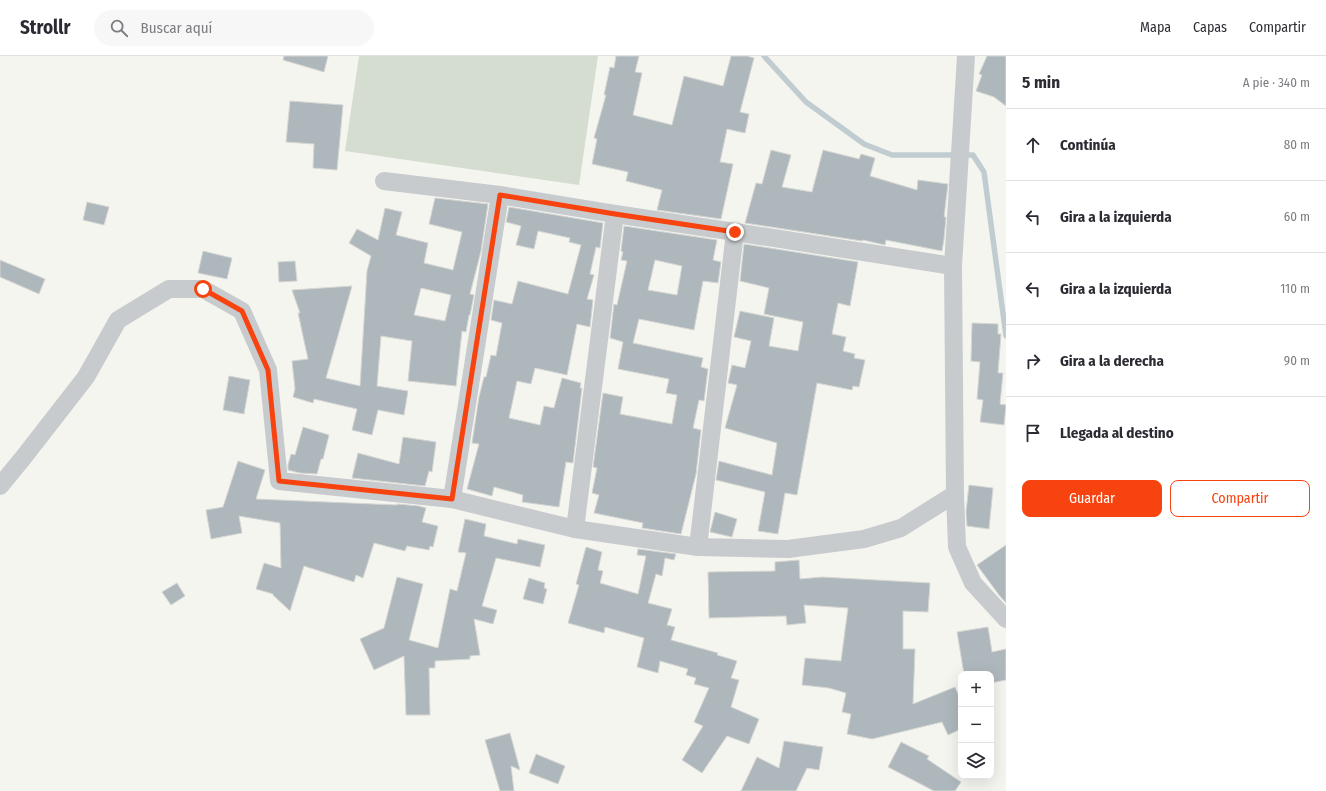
<!DOCTYPE html>
<html lang="es">
<meta charset="utf-8">
<style>
body{margin:0;font-family:"Fira Sans Condensed",sans-serif;background:#f7f7f7;color:#2b2b33}
.controls{position:absolute;right:12px;bottom:12px;display:grid;overflow:hidden;border-radius:8px;box-shadow:0 4px 16px #0002}
.controls button{width:36px;height:36px;display:grid;place-items:center;padding:0;border:0;border-bottom:1px solid #e1e1e2;background:#fff;color:#2b2b33;font:20px sans-serif}
.stop{position:absolute;width:12px;height:12px;margin:-9px;border:3px solid #f6430f;border-radius:50%;background:#fff}
.stop.end{background:#f6430f;border-color:#fff;box-shadow:0 1px 4px #0008}
.list{margin:0;padding:0;list-style:none}
h2{display:flex;justify-content:space-between;align-items:center;height:52px;margin:0;padding:0 16px;font-size:17px}
h2 small{font-size:13px;font-weight:400;color:#7c7c81}
.list li{display:grid;grid-template-columns:26px 1fr auto;gap:12px;align-items:center;box-sizing:border-box;height:72px;padding:0 16px;border-top:1px solid #e1e1e2}
.list b{display:block;font-size:15px;white-space:nowrap}
.list em{font-size:13px;font-style:normal;color:#7c7c81}
.actions{display:flex;gap:8px;padding:12px 16px}
.actions a{flex:1;padding:9px 0;border:1px solid #f6430f;border-radius:8px;text-align:center;font-size:14px;color:#f6430f}
.actions .main{background:#f6430f;color:#fff}
.icon{flex:none;width:22px;height:22px;fill:none;stroke:currentColor;stroke-width:2;stroke-linecap:round;stroke-linejoin:round}
.map{position:relative;flex:none;width:1006px;height:735px;overflow:hidden}
header{display:flex;align-items:center;gap:24px;box-sizing:border-box;height:56px;padding:0 20px;background:#fff;border-bottom:1px solid #e1e1e2}
header strong{font-size:19px}
nav{display:flex;gap:22px;margin-inline-start:auto;font-size:14px}
.search{width:280px;height:36px;background:#f7f7f7;display:flex;align-items:center;gap:10px;box-sizing:border-box;padding:0 14px;border-radius:22px;color:#7c7c81;font-size:15px}
main{display:flex}
aside{flex:1;background:#fff}
.map>svg:first-child{display:block}
.green{fill:#d5ddd0}
.lines{fill:none;stroke-linecap:round;stroke-linejoin:round}
.stream{stroke:#c1ccd1;stroke-width:5.5}
.building{fill:#aeb7bb;stroke:#d6d6d3;fill-rule:evenodd}
.street{stroke:#c8cbce;stroke-width:18}
.route{stroke:#f6430f;stroke-width:5}
</style>
<header>
<strong>Strollr</strong>
<div class="search"><svg class="icon" aria-label="search" viewBox="0 0 24 24"><circle cx="10" cy="10" r="6"/><path d="M15 15l6 6"/></svg>Buscar aquí</div>
<nav><a>Mapa</a><a>Capas</a><a>Compartir</a></nav>
</header>
<main>
<div class="map">
<svg width="1006" height="735" viewBox="0 0 1006 735">
<rect width="100%" height="100%" fill="#f5f5f0"/>
<polygon class="green" points="359,0 598,0 579,129 345,95"/>
<g class="lines">
<polyline class="stream" points="764,0 806,46 864,88 892,99 973,99 984,116 1006,280"/>
</g>
<g class="building">
<polygon points="284,0 328,0 324,16 283,4"/>
<polygon points="616,0 639,0 635,16 642,17 633,59 672,69 684,20 723,30 731,0 747,0 754,2 740,56 749,58 745,77 727,73 720,106 733,108 721,163 657,154 662,134 626,125 628,116 592,108 597,83 594,82 606,39 604,39 610,11 614,12"/>
<polygon points="987,0 1006,0 1006,50 994,41 976,35 982,19 979,18"/>
<polygon points="290,45 343,49 337,114 313,112 314,88 286,86"/>
<polygon points="771,94 791,99 782,131 812,136 823,94 859,103 861,98 875,102 870,120 917,134 918,124 948,128 944,161 946,161 944,183 942,195 886,184 885,189 863,184 862,185 745,167 756,127 762,128"/>
<path d="M435 142 488 148 481 195 470 238 474 239 470 259H469L466 276 462 275 456 330 408 325 412 285 381 280 377 330 408 335 404 359 378 354 372 379 352 374 357 353 314 343 313 347 293 341 295 333 292 305 308 303 298 257H300L292 234 352 230 326 322 360 330 367 215 371 200 349 187 357 173 378 184 385 152 402 156 396 179 428 187 424 207 453 214 462 176 429 168ZM421 232 451 239 445 265 414 259Z"/>
<polygon points="87,146 109,151 104,169 83,164"/>
<polygon points="509,151 603,167 600,192 596,191 590,218 594,219 587,243 593,244 590,271 577,268 567,319 535,312 531,328 517,325 509,362 540,369 544,350 554,352 562,322 581,327 580,332 582,332 573,407 566,406 559,451 522,446 523,439 494,431 492,440 467,433 479,388 472,387 479,341 484,321 486,321 491,299 496,300 502,267 491,264 494,244 512,248 518,225 568,238 581,189 569,186 570,182 538,175 534,193 516,189 521,170 506,166"/>
<path d="M624 170 717 184 713 204 721 206 718 227 703 225 694 274 639 263 633 287 703 302 701 311 708 313 704 345 699 344 693 372 701 374 696 418 681 478 642 472 643 467 594 457 599 439 592 437 597 412 593 411 603 337 623 341 620 358 672 368 677 339 666 337 669 323 618 313 623 286 610 282 614 248 617 249 627 205 621 204 623 196 621 195ZM655 204 682 210 677 239 648 234Z"/>
<polygon points="744,188 858,206 850,250 838,247 832,278 846,281 843,295 855,298 854,302 865,304 859,331 853,330 852,334 817,327 797,439 785,437 778,478 758,475 765,436 716,424 719,405 772,419 777,387 725,372 737,329 728,327 732,309 745,312 751,285 734,281 740,255 774,262 769,290 798,295 803,266 764,258 769,232 740,225"/>
<polygon points="203,195 232,202 227,223 198,217"/>
<polygon points="0,204 45,223 39,238 0,221"/>
<polygon points="295,205 297,225 279,226 278,206"/>
<polygon points="972,267 998,268 998,278 1001,278 998,317 1003,317 1000,348 1006,349 1004,369 980,366 983,344 977,343 980,306 971,305"/>
<polygon points="229,320 250,324 244,358 223,354"/>
<polygon points="303,371 329,379 323,403 321,403 317,418 300,417 288,414 288,409 291,398 295,399"/>
<polygon points="403,381 436,386 432,416 429,415 425,430 352,422 358,397 399,408"/>
<polygon points="238,405 265,414 256,443 397,449 397,448 419,450 426,452 422,466 438,470 433,491 430,490 429,494 407,490 405,495 374,487 363,522 356,519 354,526 304,510 290,555 273,539 273,538 256,533 264,507 281,512 280,467 239,460 242,477 211,483 206,454 223,451"/>
<polygon points="969,429 993,432 989,473 967,470 966,456"/>
<polygon points="715,456 737,463 732,481 710,476"/>
<polygon points="465,463 486,468 484,480 517,488 518,483 545,489 540,511 496,502 482,550 497,554 493,568 474,563 480,599 470,600 470,603 435,605 435,612 429,612 430,659 406,659 404,600 374,614 360,583 384,572 397,521 423,528 409,584 438,592 450,533 457,535 466,497 458,496"/>
<polygon points="1006,489 1006,547 999,539 977,509"/>
<polygon points="586,491 602,496 598,514 603,515 600,527 638,538 646,500 637,499 638,493 676,498 674,504 665,502 662,520 656,518 648,547 672,553 667,569 675,571 671,584 718,597 717,599 737,605 731,622 739,624 731,651 759,663 749,688 727,680 702,717 682,704 703,670 694,666 709,632 694,628 696,622 686,619 688,613 660,605 658,617 637,611 644,582 605,571 604,577 568,567 579,529 576,528"/>
<polygon points="799,504 800,523 822,521 930,527 928,556 903,555 903,593 915,593 913,648 955,631 961,645 961,673 948,679 942,666 872,683 847,678 851,658 842,656 846,637 829,632 802,629 805,602 841,605 848,552 804,549 806,567 787,569 786,560 709,562 708,516 775,515 775,506"/>
<polygon points="529,522 545,527 544,532 547,533 543,548 523,543"/>
<polygon points="177,527 185,540 171,549 162,536"/>
<polygon points="988,571 992,596 1006,593 1006,624 991,627 991,618 964,618 957,576"/>
<polygon points="510,677 520,714 511,710 514,735 500,735 485,684"/>
<polygon points="784,685 823,691 819,714 807,712 796,735 741,735 757,701 779,712"/>
<polygon points="901,686 929,700 927,703 961,726 955,735 934,735 888,711"/>
<polygon points="536,698 565,710 558,728 529,717"/>
</g>
<g class="lines">
<g class="street">
<polyline points="966,0 953,210 955,438 957,491 973,527 1006,563"/>
<polyline points="384,125 500,139 615,158 735,176 953,210"/>
<polyline points="0,430 23,402 86,321 118,264 169,233 203,233 242,255 268,314 279,425 452,443 575,473 698,491 788,493 864,483 901,472 955,438"/>
<polyline points="452,443 500,139"/>
<polyline points="575,473 615,158"/>
<polyline points="698,491 735,176"/>
</g>
</g>
<g class="lines">
<polyline class="route" points="203,233 242,255 268,314 279,425 452,443 500,139 615,158 735,176"/>
</g>
</svg>
<div class="controls">
<button>+</button>
<button>−</button>
<button><svg class="icon" aria-label="layers" viewBox="0 0 24 24"><path d="M12 4l9 5-9 5-9-5zM3 14l9 5 9-5"/></svg></button>
</div>
<div class="stop" style="left:203px;top:233px"></div>
<div class="stop end" style="left:735px;top:176px"></div>
</div>
<aside>
<h2>5 min<small>A pie · 340 m</small></h2>
<ul class="list">
<li><svg class="icon" aria-label="ahead" viewBox="0 0 24 24"><path d="M12 20V5M6 11l6-6 6 6"/></svg><div><b>Continúa</b></div><em>80 m</em></li>
<li><svg class="icon" aria-label="left" viewBox="0 0 24 24"><path d="M17 20v-9H6M10 6l-5 5 5 5"/></svg><div><b>Gira a la izquierda</b></div><em>60 m</em></li>
<li><svg class="icon" aria-label="left" viewBox="0 0 24 24"><path d="M17 20v-9H6M10 6l-5 5 5 5"/></svg><div><b>Gira a la izquierda</b></div><em>110 m</em></li>
<li><svg class="icon" aria-label="right" viewBox="0 0 24 24"><path d="M7 20v-9h11M14 6l5 5-5 5"/></svg><div><b>Gira a la derecha</b></div><em>90 m</em></li>
<li><svg class="icon" aria-label="arrive" viewBox="0 0 24 24"><path d="M6 21V4h12l-3 4 3 4H6"/></svg><div><b>Llegada al destino</b></div></li>
</ul>
<div class="actions"><a class="main">Guardar</a><a>Compartir</a></div>
</aside>
</main>
